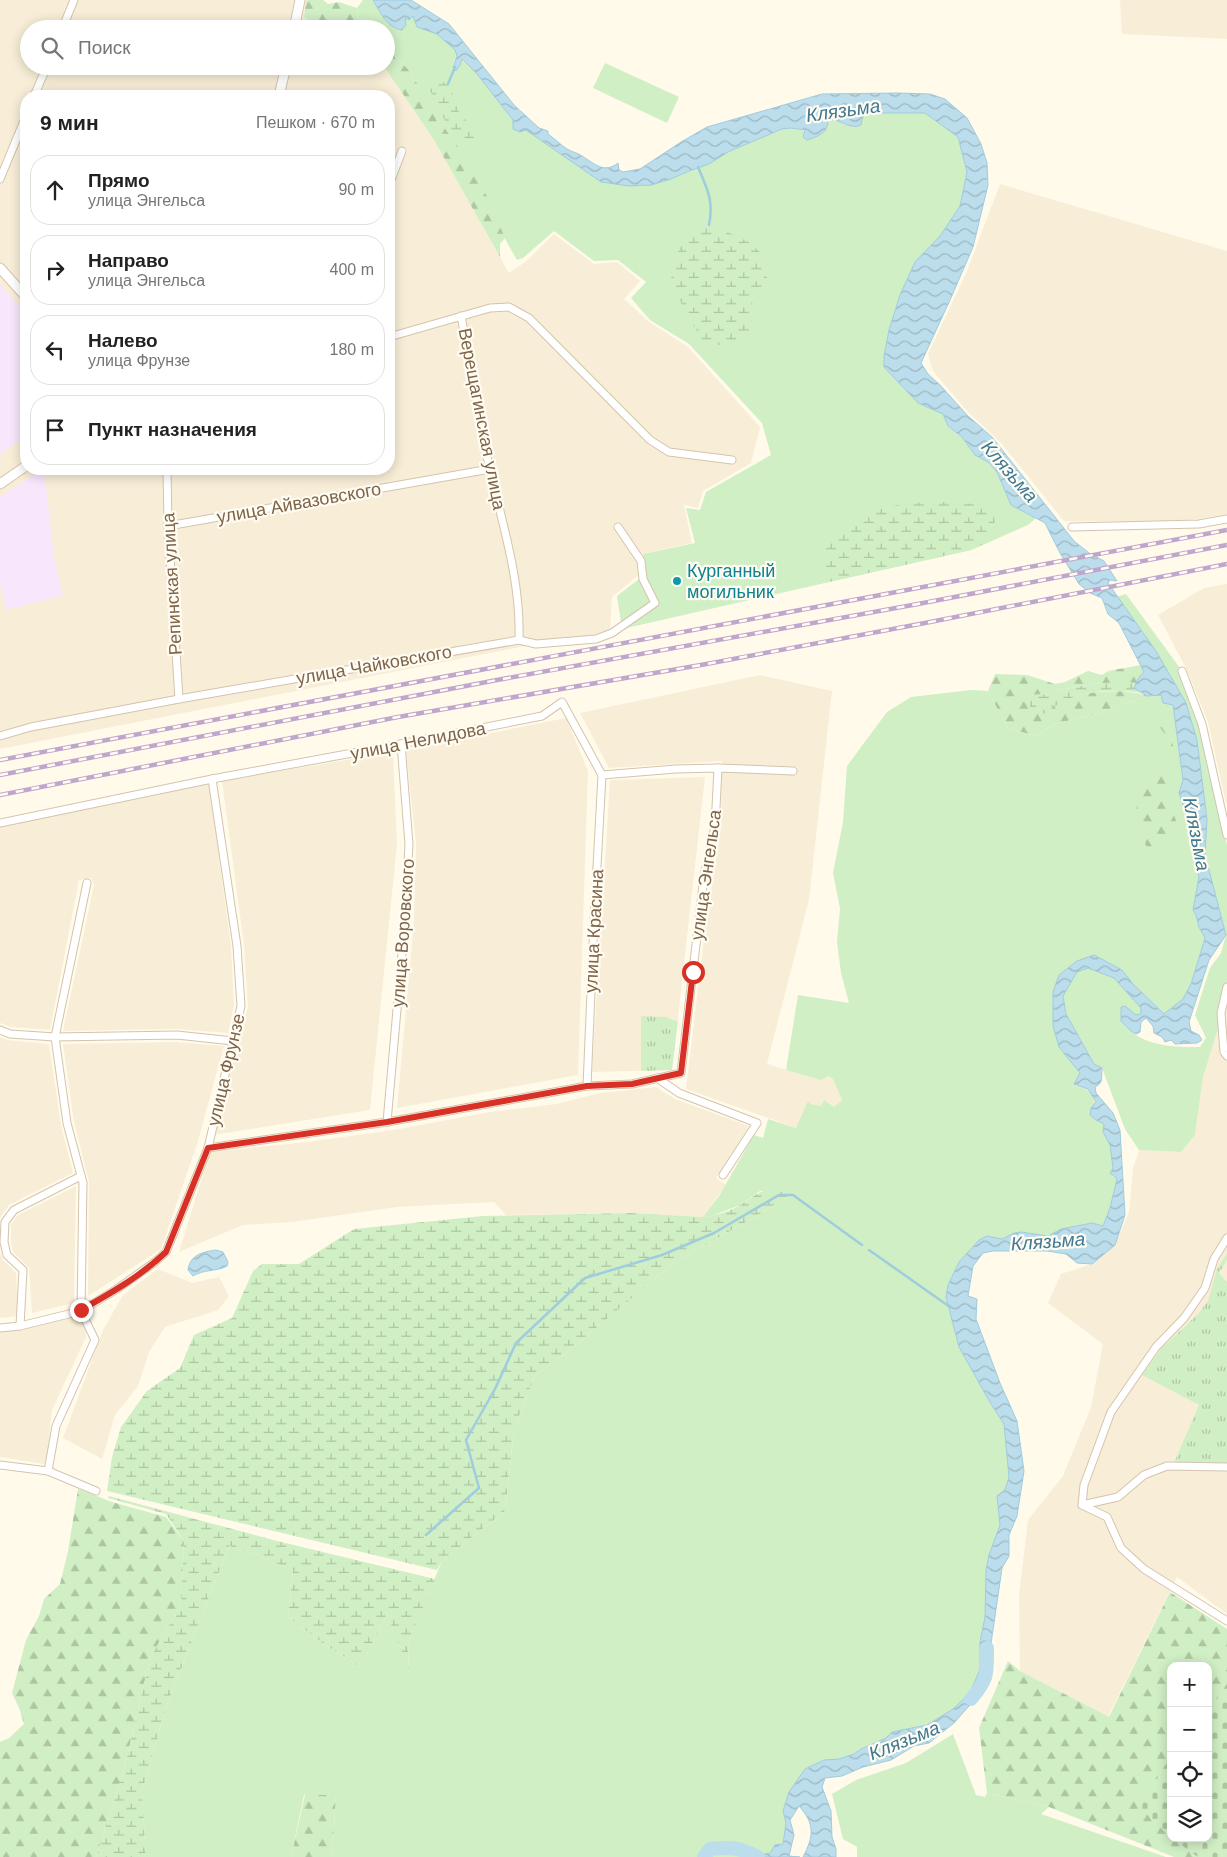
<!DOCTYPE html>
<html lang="ru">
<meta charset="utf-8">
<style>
body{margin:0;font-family:Arial,sans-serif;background:#f2f2f2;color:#222}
.controls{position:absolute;right:15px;bottom:15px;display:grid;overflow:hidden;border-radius:10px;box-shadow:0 2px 12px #0003}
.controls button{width:45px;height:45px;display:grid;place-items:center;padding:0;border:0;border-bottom:1px solid #e0e0e0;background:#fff;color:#222;font:25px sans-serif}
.stop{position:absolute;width:15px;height:15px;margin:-11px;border:4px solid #d93025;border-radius:50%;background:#fff}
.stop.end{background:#d93025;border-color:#fff;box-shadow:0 1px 5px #0008}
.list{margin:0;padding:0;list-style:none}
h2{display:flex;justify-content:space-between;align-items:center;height:65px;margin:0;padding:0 20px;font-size:21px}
h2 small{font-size:16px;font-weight:400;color:#767676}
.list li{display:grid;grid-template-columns:32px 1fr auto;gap:15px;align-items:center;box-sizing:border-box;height:70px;margin:0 10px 10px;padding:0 10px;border:1px solid #e0e0e0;border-radius:20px}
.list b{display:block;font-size:19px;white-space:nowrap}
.list p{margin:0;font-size:16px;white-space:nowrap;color:#767676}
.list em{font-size:16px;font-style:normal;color:#767676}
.icon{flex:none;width:28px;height:28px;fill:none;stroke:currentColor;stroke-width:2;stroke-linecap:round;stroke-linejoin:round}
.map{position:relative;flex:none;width:1227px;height:1857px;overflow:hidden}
.search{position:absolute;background:#fff;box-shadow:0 2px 12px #0003;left:20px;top:20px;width:375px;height:55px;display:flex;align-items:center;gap:12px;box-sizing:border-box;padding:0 18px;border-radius:28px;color:#767676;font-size:19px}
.panel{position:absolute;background:#fff;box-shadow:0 2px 12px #0003;left:20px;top:90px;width:375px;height:385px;border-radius:20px}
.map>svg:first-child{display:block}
.residential{fill:#f8eed7;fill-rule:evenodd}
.education{fill:#f7e6fc}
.grass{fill:#d0efc5}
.forest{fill:url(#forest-firs);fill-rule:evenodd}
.wetland{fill:url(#wetland-marsh)}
.cemetery{fill:url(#cemetery-stones)}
.park{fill:url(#park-tufts)}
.water{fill:url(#water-waves);stroke:#a0ccdf}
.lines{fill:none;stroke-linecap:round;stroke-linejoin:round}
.stream{stroke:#a0ccdf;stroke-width:2.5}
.river{stroke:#bbddec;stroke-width:14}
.minor-casing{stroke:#d4c4ad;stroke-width:9}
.tertiary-casing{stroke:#d4c4ad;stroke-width:11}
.minor{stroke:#fff;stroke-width:7}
.tertiary{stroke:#fff;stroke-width:9}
.rail-casing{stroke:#c0a5cc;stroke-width:4.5}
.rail{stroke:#fffcf3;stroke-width:2.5;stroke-dasharray:8;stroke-linecap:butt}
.route{stroke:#d93025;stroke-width:6}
.culture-dot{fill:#0f9aa8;stroke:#fffcf3;stroke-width:2}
.labels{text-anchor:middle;stroke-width:4.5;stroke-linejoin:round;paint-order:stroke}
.street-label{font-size:18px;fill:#7e6448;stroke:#fffcf3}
.culture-label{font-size:18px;fill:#0d838f;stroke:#fffcf3;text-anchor:start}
.water-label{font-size:19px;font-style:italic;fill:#3f7994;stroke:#fffcf3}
</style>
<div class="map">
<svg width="1227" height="1857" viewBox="0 0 1227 1857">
<defs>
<pattern id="forest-firs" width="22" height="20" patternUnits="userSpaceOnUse" patternTransform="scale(1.25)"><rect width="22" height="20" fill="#d0efc5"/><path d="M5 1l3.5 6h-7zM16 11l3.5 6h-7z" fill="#aec5a2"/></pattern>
<pattern id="wetland-marsh" width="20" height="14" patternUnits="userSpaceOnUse" patternTransform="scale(1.25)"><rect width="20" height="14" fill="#d0efc5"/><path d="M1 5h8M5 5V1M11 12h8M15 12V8" fill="none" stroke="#aec5a2"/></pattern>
<pattern id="cemetery-stones" width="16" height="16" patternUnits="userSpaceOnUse" patternTransform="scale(1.25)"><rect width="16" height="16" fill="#d0efc5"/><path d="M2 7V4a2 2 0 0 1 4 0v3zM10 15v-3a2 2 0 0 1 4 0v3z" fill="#aec5a2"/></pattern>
<pattern id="park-tufts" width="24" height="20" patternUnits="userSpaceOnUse" patternTransform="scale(1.25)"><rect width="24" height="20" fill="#d0efc5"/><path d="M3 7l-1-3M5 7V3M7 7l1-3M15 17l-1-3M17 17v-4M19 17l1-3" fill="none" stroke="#aec5a2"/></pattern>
<pattern id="water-waves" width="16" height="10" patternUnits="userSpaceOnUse" patternTransform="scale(1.25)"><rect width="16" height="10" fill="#bbddec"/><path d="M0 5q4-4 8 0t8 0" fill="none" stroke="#9db7c1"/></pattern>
</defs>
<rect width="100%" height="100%" fill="#fffaea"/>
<g class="residential">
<path d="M0 0H306L304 17 323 29H29V66H384L434 140 509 273 525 262 554 234 594 264 617 262 640 281 624 299 648 321 688 347 760 427 751 463 703 491 698 508 684 505 692 543 641 554 640 574 612 597 610 632 536 644 0 749ZM26 96H389V469H26Z"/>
<polygon points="1120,0 1227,0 1227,39 1122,34"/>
<polygon points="1000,184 1227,251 1227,514 1198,519 1157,522 1064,521 1001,443 967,411 933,371 928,354 967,271"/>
<polygon points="1227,584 1227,808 1208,722 1187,670 1158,615 1204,588"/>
<polygon points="760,675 832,691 809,900 767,1064 815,1078 828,1075 833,1079 842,1100 834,1107 824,1100 821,1106 811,1104 797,1128 686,1089 705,931 721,827 722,761 609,768 580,713"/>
<polygon points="566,718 588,771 578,1075 397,1108 414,921 416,844 406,750"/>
<polygon points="393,752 397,844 370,1110 213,1135 248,1007 244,945 222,781"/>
<polygon points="705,777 672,1070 592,1072 610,780"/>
<polygon points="209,783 231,946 234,1005 228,1033 177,1029 63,1031 94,885 91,878 79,880 50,1030 11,1027 0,1023 0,827"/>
<polygon points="1227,1000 1227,1614 1177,1577 1108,1717 1020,1671 1019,1595 1028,1520 1063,1476 1091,1407 1103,1344 1048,1303 1061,1274 1092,1264 1115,1245 1129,1212 1133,1168 1139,1150 1181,1152 1195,1135 1203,1077"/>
<polygon points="0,1037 8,1040 49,1044 61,1125 73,1173 9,1205 0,1218"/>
<polygon points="176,1042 224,1046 198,1141 161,1249 88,1296 89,1182 74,1122 63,1044"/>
<polygon points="656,1087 675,1099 749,1126 716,1178 726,1185 703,1217 631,1213 506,1215 494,1202 397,1207 292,1222 243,1225 179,1252 210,1152 307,1142 394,1130 490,1112 557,1104 600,1093"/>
<polygon points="76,1186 74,1303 32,1313 29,1268 13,1252 11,1241 11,1224 18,1215"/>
<polygon points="0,1252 3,1260 16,1273 18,1316 0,1318"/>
<polygon points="158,1269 192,1283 219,1277 229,1296 218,1310 165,1327 149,1352 138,1386 115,1415 102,1459 63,1438 103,1330 123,1295"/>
<polygon points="75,1317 86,1327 86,1337 52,1410 47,1457 44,1464 0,1457 0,1332 27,1328"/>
</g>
<g class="education">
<polygon points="0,284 26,314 26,437 0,454"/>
<polygon points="42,469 44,469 54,557 63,595 6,610 0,582 0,497"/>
</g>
<g class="grass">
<path d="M363 0H373C380 12 387 28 402 30L405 17 413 16 417 27 437 34 455 50 457 56 454 62 456 71 460 65 461 59 477 74 513 120 601 182 671 179 689 171 709 164 728 152 782 129 791 128 805 131 804 136 828 120 834 119 845 125H854L865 114 884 113H925L958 137 967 172 960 206 940 236 915 262 900 295 889 330 884 356V367L918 403 943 414 948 426 962 437 975 455 988 462 997 472 1011 505 1036 518 1028 525 971 550 622 629 617 596 644 575 643 554 695 543 686 508 700 510 706 492 771 455 762 423 689 344 650 320 631 298 646 282 618 260 594 261 554 231 523 258 517 260 409 70 386 48V29H366L358 22 357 8Z"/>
<polygon points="605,63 679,97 667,123 593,88"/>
<path d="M1126 594 1182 671 1202 724 1227 845V1000L1203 1077 1195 1135 1181 1152 1139 1150 1125 1129 1102 1068 1094 1064 1066 1014 1063 996 1077 972 1088 968 1114 978 1141 1008V1014L1136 1015 1121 1008V1021C1125 1024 1128 1029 1132 1032 1151 1047 1177 1047 1200 1047L1206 1038 1195 1015 1210 968 1221 953 1226 935 1205 855 1207 819 1197 740 1144 633 1116 597Z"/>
<path d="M971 690 988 691 1008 728 1036 736 1054 724 1096 714 1147 696 1161 695 1173 705 1183 780 1179 793 1187 817 1193 858 1199 877 1193 910 1196 915 1199 927 1205 938 1191 984 1183 1000 1164 1014 1133 984 1122 970 1094 955 1059 975V1047L1080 1073 1076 1082V1086C1095 1088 1096 1104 1096 1120L1104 1124C1103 1133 1106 1135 1109 1143 1113 1152 1114 1166 1112 1176L1117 1179 1110 1208 1103 1226 1092 1223 1061 1229 1048 1236 1021 1232 1014 1233 1002 1239 979 1240 959 1262 948 1285 946 1297 991 1404 1004 1424 1009 1477 1005 1491 997 1496 1000 1525 989 1555 986 1570 985 1617 980 1642V1670L970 1693 953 1709 927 1725 892 1732 886 1738 861 1749 854 1754 839 1759 823 1760 805 1769 789 1792 783 1811 786 1823 783 1844C767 1855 765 1857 747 1850L746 1853 752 1857H332L336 1796 304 1795 291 1857H146L142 1792 165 1710 229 1546 256 1554 293 1571 288 1617 321 1642 360 1667 387 1614 409 1668 408 1642 442 1561 505 1511 514 1429 535 1376 566 1353 675 1262 776 1205 782 1192 760 1191 740 1205 712 1216 703 1217 719 1196 754 1135 763 1138 768 1119 796 1128 808 1101 811 1104 821 1106 824 1100 834 1107 842 1100 833 1079 829 1076 821 1080 786 1070 798 995 849 1003 841 973 837 942 840 909 833 873 843 822 847 766 887 712 911 697Z"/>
<polygon points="953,1734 976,1795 985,1797 987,1793 1049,1807 1041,1814 1166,1857 857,1857 857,1847 843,1839 832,1794 856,1780 906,1763"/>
</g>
<g class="forest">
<polygon points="308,0 323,0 328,4 339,2 357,8 358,22 366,29 323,29 304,17 306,1"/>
<polygon points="386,48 409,70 436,116 476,172 505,238 500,244 500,257 434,140 384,66 386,66"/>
<path d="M1141 665 1144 672 1137 683H1100L1064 689 1051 694 1031 695 1045 713C1052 707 1059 701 1068 698 1088 691 1128 688 1147 696L1096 714 1054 724 1036 736 1008 728 988 691 995 674 1027 675 1055 684 1065 682 1088 671 1102 675 1108 671Z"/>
<polygon points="1153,706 1169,719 1174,752 1165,734 1156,722"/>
<polygon points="1164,762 1170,804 1180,832 1148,850 1136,824 1137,795 1156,765"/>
<polygon points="78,1489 112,1502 166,1517 184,1541 181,1605 150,1658 124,1770 96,1857 0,1857 0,1742 9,1738 24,1724 19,1708 12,1693 26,1640 39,1616 44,1599 60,1584 68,1551"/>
<path d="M1170 1592 1227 1629V1857H1174L1049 1807 987 1793 979 1728 1008 1661 1020 1671 1109 1717ZM1171 1666H1208V1838H1171Z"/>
<polygon points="305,1795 336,1795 332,1857 291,1857"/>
</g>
<g class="wetland">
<path d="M435 81C456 80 452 104 462 116 468 123 476 128 483 136L480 142 472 145 463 136 453 131 446 123 429 88Z"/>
<path d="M713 225 749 242 759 251 767 277 752 304 751 340 722 345H705C697 331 669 287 671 271 674 254 685 240 695 226Z"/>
<polygon points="946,502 987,505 996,519 984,544 971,550 824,583 824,545 876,510 906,503"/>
<path d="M1128 682 1137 683 1135 688 1142 693C1110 688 1070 690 1045 714L1030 708V695L1051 694 1064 689 1100 683Z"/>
<path d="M774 1189 782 1192 791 1191 790 1202 776 1205 675 1262 566 1353 535 1376 514 1429 505 1511 442 1561 437 1570 107 1491 112 1457 121 1427 147 1391 180 1368 194 1335 232 1318 253 1271 262 1264H299L354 1229 483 1216 631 1213 703 1217C716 1216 731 1211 742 1204 754 1196 758 1191 774 1189Z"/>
<polygon points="109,1496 277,1541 435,1579 408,1642 409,1670 387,1614 360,1667 321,1642 288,1617 293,1571 256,1554 229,1546 165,1710 142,1792 146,1857 96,1857 124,1770 150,1658 181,1605 184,1541 166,1514 108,1498"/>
</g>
<g class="cemetery">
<polygon points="1227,1684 1227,1857 1198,1857 1172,1838 1208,1838 1208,1709"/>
<polygon points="1171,1758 1171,1838 1136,1804"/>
</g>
<g class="park">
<polygon points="641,1016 667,1017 669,1019 678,1021 672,1070 641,1071"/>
<polygon points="1227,1253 1227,1260 1219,1273 1227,1282 1227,1468 1174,1463 1199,1405 1142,1375 1161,1349 1198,1314 1208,1301 1217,1269"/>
</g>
<g class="water">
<path d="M373 0H411L449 24 514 105 539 128 548 131V134C555 139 561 145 567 149 572 152 578 153 582 156 595 164 604 174 618 163L619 170 623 172 640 169 681 142 707 127 822 94 897 93 930 94 945 99 967 118 981 144 987 163 988 185 973 247 950 300 921 363 928 374 940 385 968 416 992 437 1074 541 1089 553 1104 561 1117 581 1110 580 1108 583 1156 651 1186 703 1197 740 1207 819 1205 855 1226 935 1209 960 1189 1022 1191 1031 1199 1035 1202 1040 1197 1043 1175 1044 1171 1040 1165 1042 1162 1037 1154 1033 1153 1026 1146 1018 1141 1022 1140 1032 1136 1034 1131 1031 1121 1021V1007L1125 1006 1136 1015 1141 1014V1008L1114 978 1088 968 1077 972 1063 996 1066 1014 1094 1064 1102 1068C1101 1077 1104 1083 1095 1087L1096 1093 1113 1113 1120 1130 1125 1215 1115 1245 1092 1264 1077 1263 1066 1254 1047 1251H993L983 1253 973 1266 968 1296 977 1299 976 1319 1000 1383 1017 1421 1024 1471 1017 1516 1009 1535V1556L1002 1568 986 1678 976 1698 954 1723 929 1743 914 1746 891 1760 863 1767 842 1776 825 1778 822 1787 831 1811 832 1837 836 1849V1857H803C814 1836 815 1824 799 1806L790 1820 794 1835 789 1856 800 1857H752L746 1853 747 1849 760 1855 770 1853 775 1845 783 1844 786 1823 783 1811 789 1792 805 1769 824 1760 839 1759 854 1754 861 1749 886 1738 892 1732 927 1725 953 1709 970 1693 980 1669V1642L985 1617 986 1570 989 1555 1000 1525 997 1496 1005 1490 1009 1477 1004 1424 991 1404 959 1347 946 1297 948 1285 959 1262 979 1240 987 1236 1002 1239 1014 1233 1021 1232 1048 1236 1061 1229 1092 1223 1103 1226 1110 1208 1117 1179 1110 1173 1113 1168 1110 1145 1103 1132 1104 1124 1096 1120 1090 1115 1091 1108 1096 1102 1088 1089 1074 1084 1080 1073 1059 1047 1053 1026V992L1059 975 1077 961 1094 955 1122 970 1133 984 1164 1014 1183 999 1191 984 1205 938 1199 927 1196 915 1193 910 1199 877 1193 858 1187 817 1179 793 1183 780 1173 705 1163 703 1161 695 1147 696 1134 688 1139 677 1144 672 1119 623 1108 614 1102 598 1090 593 1079 584 1060 553 1045 523 1011 505 997 472 988 462 975 455 962 437 948 426 943 414 918 403 884 367V356L889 330 900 295 915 262 940 236 960 206 967 172 958 137 925 113H884L865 114 862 119 861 125C853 129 842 123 834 119L828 120C828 134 818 136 807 140L803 137 805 130 791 128 782 129 728 152 709 164 689 171 671 179 651 185 629 186 601 182 526 130 520 132 513 129V120L477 74 462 59 460 65 456 71 453 68 457 56 455 50 437 34 417 27 413 16 409 20 405 18 406 25 402 30C387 28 380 12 373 0Z"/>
<path d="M216 1250 223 1252 228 1262 227 1266C216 1272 204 1269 193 1276L188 1270C190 1255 202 1252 216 1250Z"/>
</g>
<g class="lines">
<g class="stream">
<polyline points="448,84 455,67"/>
<path d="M698 167C707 189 714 200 709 225"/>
<polyline points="869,1250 950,1307"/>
<polyline points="426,1535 479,1488 466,1440 495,1389 516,1343 585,1278 662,1255 714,1233 779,1195 793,1195 862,1245"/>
</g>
<g class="river">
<path d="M971 1699C988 1679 987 1675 987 1648"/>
<path d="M704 1857 710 1849C733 1847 737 1847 758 1857"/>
</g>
<defs>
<g id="minor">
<polyline points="62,29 74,0"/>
<polyline points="34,96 47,66"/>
<polyline points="0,179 26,116"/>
<polyline points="389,185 402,151"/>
<path d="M461 316C471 367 478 419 490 470 503 526 521 582 519 640"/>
<polyline points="389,337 490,308 509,307 529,318 650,440 669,452 732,460"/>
<polyline points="167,469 168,526 179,699"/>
<polyline points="168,526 490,469"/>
<polyline points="1072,527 1199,524 1227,519"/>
<polyline points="1182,671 1202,724 1227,835"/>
<polyline points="0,736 31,727 179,699 519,640 536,644 596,639 612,633 655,603 643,579 641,561 618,527"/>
<polyline points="0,823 212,779 401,744 542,716 562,702 602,775 676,769 718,768 793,771"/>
<polyline points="1227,987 1221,1013 1224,1052 1227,1056"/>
<polyline points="0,1030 10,1034 55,1037 177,1035 233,1041"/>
<polyline points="657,1078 679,1093 757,1123 723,1175"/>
<polyline points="587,1086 594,921 602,775"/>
<polyline points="387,1122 405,920 409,844 401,744"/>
<polyline points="208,1148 387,1122 587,1086 632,1084 681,1073 704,876 715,827 718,768"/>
<polyline points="1227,1238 1214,1259 1205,1288 1184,1318 1156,1347 1111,1412 1084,1485 1082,1505 1107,1517 1121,1548 1144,1569 1227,1621"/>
<polyline points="20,1326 23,1270 7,1255 4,1242 5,1222 14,1210 81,1176"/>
<polyline points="0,1328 20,1326 81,1311 117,1289 155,1262 166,1252 208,1148 241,1006 237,946 212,779"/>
<polyline points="0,1465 48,1471 96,1491"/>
<polyline points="48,1471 56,1426 95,1340 81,1311 83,1183 67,1123 55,1037 87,883"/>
<polyline points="1082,1505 1118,1497 1144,1475 1167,1466 1227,1467"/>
</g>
<g id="tertiary">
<polyline points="294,29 300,0"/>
<polyline points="279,96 286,66"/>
<polyline points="0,268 26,297"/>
<polyline points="0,484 26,466"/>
</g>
</defs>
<use href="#minor" class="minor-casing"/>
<use href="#tertiary" class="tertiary-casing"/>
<use href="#minor" class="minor"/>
<use href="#tertiary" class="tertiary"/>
<defs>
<g id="rail">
<polyline points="0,760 1227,530"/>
<polyline points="0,775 497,680 918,604 1227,545"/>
<polyline points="0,795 398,717 701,665 925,623 1227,564"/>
</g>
</defs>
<use href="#rail" class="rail-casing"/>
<use href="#rail" class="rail"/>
</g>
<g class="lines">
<path class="route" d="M81 1310C111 1293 141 1276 166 1252L208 1148 387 1122 587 1086 632 1084 681 1073 693 972"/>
</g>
<circle class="culture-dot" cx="677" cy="581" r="5"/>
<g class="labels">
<g class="street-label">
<text transform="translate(482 419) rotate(79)" y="6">Верещагинская улица</text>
<text transform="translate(299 503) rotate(-10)" y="6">улица Айвазовского</text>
<text transform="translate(172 584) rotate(-93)" y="6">Репинская улица</text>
<text transform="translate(374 665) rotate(-10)" y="6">улица Чайковского</text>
<text transform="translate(418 741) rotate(-11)" y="6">улица Нелидова</text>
<text transform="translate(706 875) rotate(-82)" y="6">улица Энгельса</text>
<text transform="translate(594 931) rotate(-87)" y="6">улица Красина</text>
<text transform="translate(403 933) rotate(-86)" y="6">улица Воровского</text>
<text transform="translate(226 1070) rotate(-77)" y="6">улица Фрунзе</text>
</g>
<g class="culture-label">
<text x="687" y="577">Курганный<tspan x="687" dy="21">могильник</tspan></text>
</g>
<g class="water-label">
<text transform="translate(843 110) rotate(-8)" y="7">Клязьма</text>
<text transform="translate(1010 471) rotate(49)" y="7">Клязьма</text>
<text transform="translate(1197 834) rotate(79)" y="7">Клязьма</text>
<text transform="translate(1048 1241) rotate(-4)" y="7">Клязьма</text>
<text transform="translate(904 1740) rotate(-22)" y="7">Клязьма</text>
</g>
</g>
</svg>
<div class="controls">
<button>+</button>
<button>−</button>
<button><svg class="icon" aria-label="locate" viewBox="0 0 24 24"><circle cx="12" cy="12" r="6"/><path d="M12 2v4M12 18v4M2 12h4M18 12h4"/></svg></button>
<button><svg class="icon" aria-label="layers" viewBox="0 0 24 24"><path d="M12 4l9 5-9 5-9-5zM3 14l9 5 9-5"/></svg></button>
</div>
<div class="stop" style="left:693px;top:972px"></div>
<div class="stop end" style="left:81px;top:1310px"></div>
<div class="search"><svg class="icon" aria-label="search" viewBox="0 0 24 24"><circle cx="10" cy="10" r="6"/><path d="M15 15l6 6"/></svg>Поиск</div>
<section class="panel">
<h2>9 мин<small>Пешком · 670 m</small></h2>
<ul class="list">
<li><svg class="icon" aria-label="ahead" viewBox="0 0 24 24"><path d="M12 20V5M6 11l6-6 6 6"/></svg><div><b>Прямо</b><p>улица Энгельса</p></div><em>90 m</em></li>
<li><svg class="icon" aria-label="right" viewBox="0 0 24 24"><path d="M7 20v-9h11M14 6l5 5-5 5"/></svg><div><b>Направо</b><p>улица Энгельса</p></div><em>400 m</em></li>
<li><svg class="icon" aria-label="left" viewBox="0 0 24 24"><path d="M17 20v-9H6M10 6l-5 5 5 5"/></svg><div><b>Налево</b><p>улица Фрунзе</p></div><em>180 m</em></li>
<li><svg class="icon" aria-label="arrive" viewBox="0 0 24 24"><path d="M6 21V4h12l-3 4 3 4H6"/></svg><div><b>Пункт назначения</b></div></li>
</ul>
</section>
</div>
